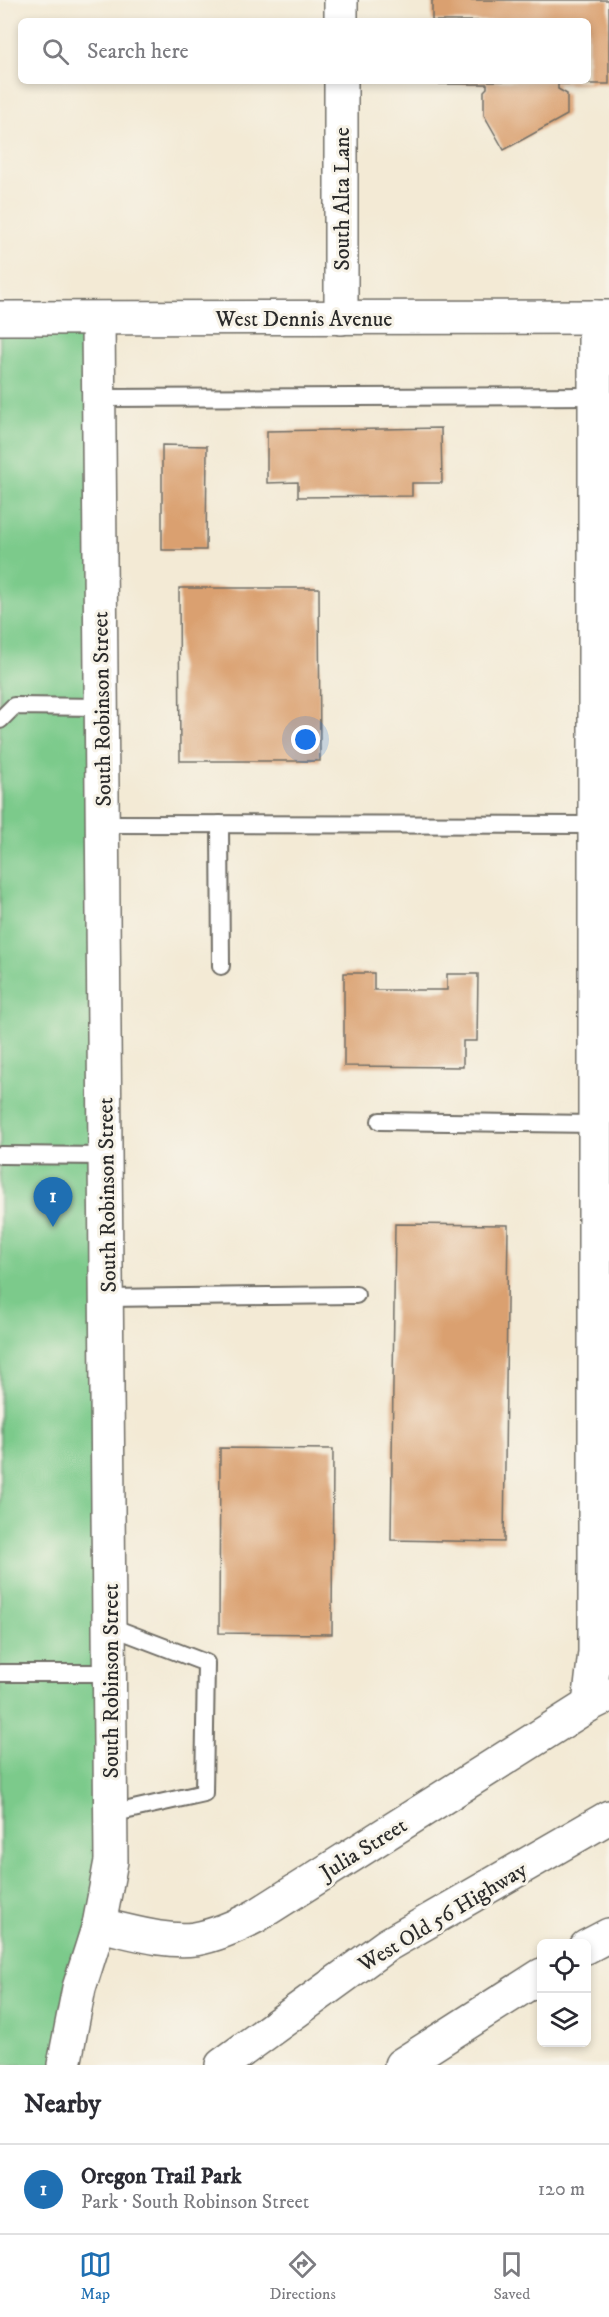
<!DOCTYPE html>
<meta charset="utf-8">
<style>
body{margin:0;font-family:"IM FELL DW Pica",serif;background:#f2f2f3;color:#2b2b33}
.controls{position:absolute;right:18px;bottom:18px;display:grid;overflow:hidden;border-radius:9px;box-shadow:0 3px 9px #0003}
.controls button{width:54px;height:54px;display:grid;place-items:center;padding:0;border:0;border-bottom:2px solid #e1e1e2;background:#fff;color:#2b2b33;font:30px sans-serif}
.you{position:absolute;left:306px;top:740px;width:21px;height:21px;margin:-15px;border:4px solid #fff;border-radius:50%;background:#1a73e8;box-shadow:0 0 0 9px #1a73e833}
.badge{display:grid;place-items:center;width:39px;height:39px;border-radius:50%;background:#1f6fb2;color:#fff;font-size:20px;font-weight:700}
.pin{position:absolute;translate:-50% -50px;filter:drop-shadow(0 2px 3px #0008)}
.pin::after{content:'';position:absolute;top:32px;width:21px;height:18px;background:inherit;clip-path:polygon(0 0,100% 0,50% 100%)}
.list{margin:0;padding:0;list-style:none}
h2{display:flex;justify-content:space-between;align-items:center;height:78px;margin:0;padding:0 24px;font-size:26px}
h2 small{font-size:20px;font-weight:400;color:#7c7c81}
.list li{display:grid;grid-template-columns:39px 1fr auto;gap:18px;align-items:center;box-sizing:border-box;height:90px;padding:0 24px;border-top:2px solid #e1e1e2}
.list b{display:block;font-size:22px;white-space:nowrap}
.list p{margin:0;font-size:20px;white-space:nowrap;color:#7c7c81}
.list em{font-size:20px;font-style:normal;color:#7c7c81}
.icon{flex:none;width:33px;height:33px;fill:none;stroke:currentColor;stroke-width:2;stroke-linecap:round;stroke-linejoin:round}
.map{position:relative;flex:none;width:609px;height:2065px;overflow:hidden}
.search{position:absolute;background:#fff;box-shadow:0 3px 9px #0003;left:18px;right:18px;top:18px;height:66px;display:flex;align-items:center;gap:15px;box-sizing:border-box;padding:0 21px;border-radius:9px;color:#7c7c81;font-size:22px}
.sheet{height:168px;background:#fff}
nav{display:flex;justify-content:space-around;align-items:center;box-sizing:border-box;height:84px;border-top:2px solid #e1e1e2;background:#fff;font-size:16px;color:#7c7c81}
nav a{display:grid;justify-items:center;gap:3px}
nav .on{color:#1f6fb2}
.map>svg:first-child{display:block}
.green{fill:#7bca8b;stroke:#537a5b;stroke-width:1.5}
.building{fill:#daa06f}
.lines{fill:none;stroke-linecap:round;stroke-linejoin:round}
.service-casing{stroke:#716e66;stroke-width:20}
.minor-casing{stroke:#716e66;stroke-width:36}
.tertiary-casing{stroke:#716e66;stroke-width:36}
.secondary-casing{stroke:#716e66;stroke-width:36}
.service{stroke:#fff;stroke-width:16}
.minor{stroke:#fff;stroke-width:33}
.tertiary{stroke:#fff;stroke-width:33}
.secondary{stroke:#fff;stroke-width:33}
.labels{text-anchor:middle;stroke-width:6;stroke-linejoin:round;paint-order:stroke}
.street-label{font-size:22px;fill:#2b2b2b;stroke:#f7f3e8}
</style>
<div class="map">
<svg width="609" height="2065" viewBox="0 0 609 2065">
<rect width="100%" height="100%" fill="#f7f3e8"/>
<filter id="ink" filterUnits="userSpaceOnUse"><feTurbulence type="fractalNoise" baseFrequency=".0167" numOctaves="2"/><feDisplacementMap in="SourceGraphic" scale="12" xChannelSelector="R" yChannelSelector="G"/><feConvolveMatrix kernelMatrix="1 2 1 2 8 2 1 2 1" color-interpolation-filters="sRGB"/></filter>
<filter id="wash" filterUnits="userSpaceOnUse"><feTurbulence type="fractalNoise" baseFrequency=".008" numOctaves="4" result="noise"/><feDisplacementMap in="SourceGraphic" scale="24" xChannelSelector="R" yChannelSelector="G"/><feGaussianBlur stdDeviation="1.35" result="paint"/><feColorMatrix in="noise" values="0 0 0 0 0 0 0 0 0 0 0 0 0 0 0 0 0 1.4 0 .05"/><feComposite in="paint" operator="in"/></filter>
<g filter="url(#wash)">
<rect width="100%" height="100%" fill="#f3ead5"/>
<polygon class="green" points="0,318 98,319 111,1861 64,2065 0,2065"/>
<g id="blocks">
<g class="building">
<polygon points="432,0 609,0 609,84 558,84 558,89 567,94 567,115 504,150 484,115 484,91 487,88 487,84 432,84 432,81 588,81 588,21 432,21"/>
<polygon points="441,428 442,483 412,483 412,496 298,497 298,482 267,483 267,431"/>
<polygon points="162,445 207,446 206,550 162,550"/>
<polygon points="179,588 319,588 320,761 180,761"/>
<polygon points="344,973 374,973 374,990 447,990 447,974 478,974 477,1041 463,1041 463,1067 344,1066"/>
<polygon points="395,1224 508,1225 504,1542 391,1540"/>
<polygon points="220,1448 333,1449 332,1634 219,1633"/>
</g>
</g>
</g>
<g filter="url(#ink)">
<use href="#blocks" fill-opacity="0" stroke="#716e66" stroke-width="1.5"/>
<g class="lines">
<defs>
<g id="service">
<polyline points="99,398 595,396"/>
<polyline points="0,720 14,706 101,707"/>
<polyline points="102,824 595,825"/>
<polyline points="220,824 221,966"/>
<polyline points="380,1121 595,1124"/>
<polyline points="0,1155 106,1156"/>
<polyline points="107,1298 356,1295"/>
<polyline points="109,1626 206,1663 204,1793 111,1814"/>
<polyline points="0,1673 110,1673"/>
</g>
<g id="minor">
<polyline points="341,0 341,21"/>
<polyline points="341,81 341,318"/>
<polyline points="589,1705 595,1652 595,317"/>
<path d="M99 1925C129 1931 164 1943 195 1939 217 1935 237 1926 256 1916L589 1705 609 1695"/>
<polyline points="586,1947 609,1935"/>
<polyline points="64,2065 79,1988 99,1925 111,1861 98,319"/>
<polyline points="401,2065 542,1975"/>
</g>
<polyline id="tertiary" points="0,318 609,317"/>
<polyline id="secondary" points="222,2065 387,1945 609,1817"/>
</defs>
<use href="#service" class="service-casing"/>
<use href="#minor" class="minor-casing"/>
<use href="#tertiary" class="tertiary-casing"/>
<use href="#secondary" class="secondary-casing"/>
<use href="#service" class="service"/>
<use href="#minor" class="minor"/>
<use href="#tertiary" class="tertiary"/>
<use href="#secondary" class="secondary"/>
</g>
</g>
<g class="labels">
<g class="street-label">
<text transform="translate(341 199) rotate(-90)" y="8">South Alta Lane</text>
<text x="304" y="326">West Dennis Avenue</text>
<text transform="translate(101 709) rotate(-91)" y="8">South Robinson Street</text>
<text transform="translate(106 1195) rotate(-91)" y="8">South Robinson Street</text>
<text transform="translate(110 1681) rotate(-90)" y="8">South Robinson Street</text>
<text transform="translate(363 1848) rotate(-32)" y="8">Julia Street</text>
<text transform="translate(442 1916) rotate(-31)" y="8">West Old 56 Highway</text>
</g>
</g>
</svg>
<div class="controls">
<button><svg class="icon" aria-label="locate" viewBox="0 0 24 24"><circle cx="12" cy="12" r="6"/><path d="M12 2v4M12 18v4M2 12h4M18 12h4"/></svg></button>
<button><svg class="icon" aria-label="layers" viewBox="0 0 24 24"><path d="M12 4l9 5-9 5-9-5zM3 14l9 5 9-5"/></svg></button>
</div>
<div class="you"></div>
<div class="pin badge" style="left:53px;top:1227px">1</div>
<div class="search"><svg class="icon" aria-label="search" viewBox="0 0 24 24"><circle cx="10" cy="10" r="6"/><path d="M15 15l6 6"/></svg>Search here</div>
</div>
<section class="sheet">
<h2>Nearby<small></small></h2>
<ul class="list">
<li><span class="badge">1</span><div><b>Oregon Trail Park</b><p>Park · South Robinson Street</p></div><em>120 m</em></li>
</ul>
</section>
<nav>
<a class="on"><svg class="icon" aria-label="map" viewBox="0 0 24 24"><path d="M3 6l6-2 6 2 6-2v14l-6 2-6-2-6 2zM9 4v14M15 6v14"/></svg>Map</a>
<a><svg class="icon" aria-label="directions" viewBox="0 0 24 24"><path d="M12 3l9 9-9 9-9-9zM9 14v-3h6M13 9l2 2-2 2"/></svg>Directions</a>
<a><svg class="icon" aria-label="saved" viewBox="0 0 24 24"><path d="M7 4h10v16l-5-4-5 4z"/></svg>Saved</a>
</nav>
